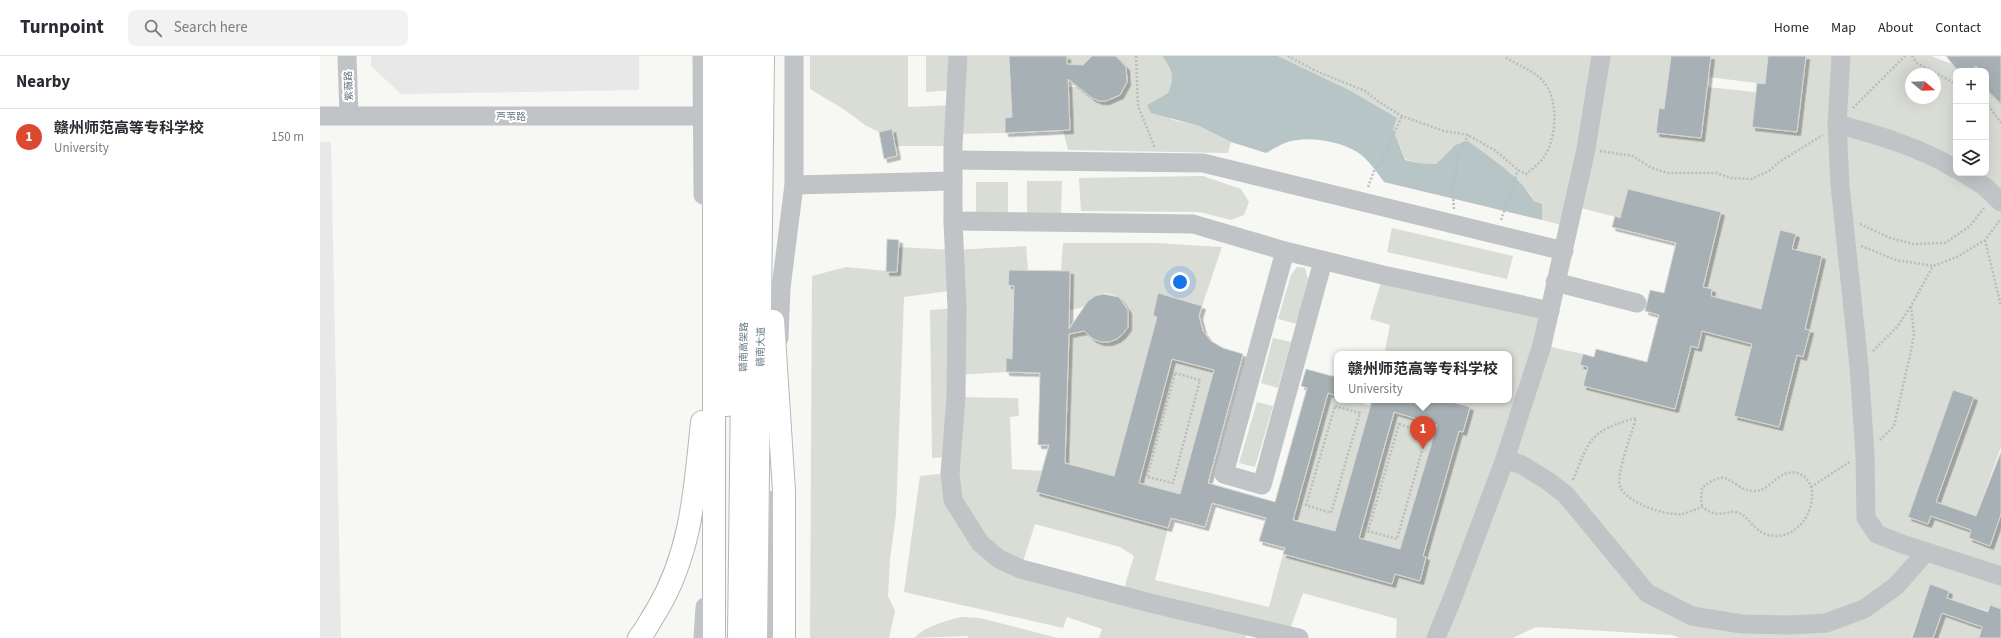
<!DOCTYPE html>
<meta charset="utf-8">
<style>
body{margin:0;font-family:"Source Sans 3","Noto Sans SC",sans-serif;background:#f2f2f3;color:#2b2b33}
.controls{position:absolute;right:12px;top:12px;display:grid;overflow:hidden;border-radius:8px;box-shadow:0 4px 16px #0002}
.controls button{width:36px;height:36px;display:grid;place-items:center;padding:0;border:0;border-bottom:1px solid #e1e1e2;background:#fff;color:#2b2b33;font:20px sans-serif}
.compass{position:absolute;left:1585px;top:12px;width:36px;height:36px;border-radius:50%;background:#fff;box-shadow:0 4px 16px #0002;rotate:109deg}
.you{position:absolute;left:860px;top:226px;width:14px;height:14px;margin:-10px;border:3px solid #fff;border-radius:50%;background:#1a73e8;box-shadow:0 0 0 6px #1a73e833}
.badge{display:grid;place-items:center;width:26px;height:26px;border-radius:50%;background:#db492f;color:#fff;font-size:13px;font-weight:700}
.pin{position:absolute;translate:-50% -33px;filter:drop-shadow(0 1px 2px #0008)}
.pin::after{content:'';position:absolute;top:21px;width:14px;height:12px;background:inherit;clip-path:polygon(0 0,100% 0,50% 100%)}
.popup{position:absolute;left:1014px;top:295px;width:178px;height:52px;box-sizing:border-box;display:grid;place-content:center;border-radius:8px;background:#fff;filter:drop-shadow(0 1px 3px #0005);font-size:13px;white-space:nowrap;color:#7c7c81}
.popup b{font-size:15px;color:#2b2b33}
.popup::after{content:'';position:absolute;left:50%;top:100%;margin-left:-8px;border:8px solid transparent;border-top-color:#fff}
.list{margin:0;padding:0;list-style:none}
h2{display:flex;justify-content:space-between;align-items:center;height:52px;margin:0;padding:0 16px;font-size:17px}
h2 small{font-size:13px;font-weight:400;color:#7c7c81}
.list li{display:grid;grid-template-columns:26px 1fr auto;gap:12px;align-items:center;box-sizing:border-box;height:56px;padding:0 16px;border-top:1px solid #e1e1e2}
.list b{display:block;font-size:15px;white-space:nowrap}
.list p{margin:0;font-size:13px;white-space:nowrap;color:#7c7c81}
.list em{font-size:13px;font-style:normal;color:#7c7c81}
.icon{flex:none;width:22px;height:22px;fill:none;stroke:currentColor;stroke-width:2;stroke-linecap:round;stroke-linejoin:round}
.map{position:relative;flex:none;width:1681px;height:582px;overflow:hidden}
header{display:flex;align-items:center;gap:24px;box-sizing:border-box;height:56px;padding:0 20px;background:#fff;border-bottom:1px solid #e1e1e2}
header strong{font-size:19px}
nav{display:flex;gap:22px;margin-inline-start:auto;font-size:14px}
.search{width:280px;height:36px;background:#f2f2f3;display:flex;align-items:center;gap:10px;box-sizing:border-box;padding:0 14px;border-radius:8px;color:#7c7c81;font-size:15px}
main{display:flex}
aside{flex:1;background:#fff}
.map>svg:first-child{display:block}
.built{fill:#e7e8e7}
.green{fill:#d9ddd5;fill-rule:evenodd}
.water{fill:#b7c5c7}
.building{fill:#a7b0b4;stroke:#d8d8d6;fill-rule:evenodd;filter:url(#shadow)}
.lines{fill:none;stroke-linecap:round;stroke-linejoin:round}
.major-casing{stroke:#b3b8bb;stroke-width:24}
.highway-casing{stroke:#b3b7ba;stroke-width:24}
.path{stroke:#babdbf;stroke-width:2.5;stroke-dasharray:2 2;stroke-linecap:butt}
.minor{stroke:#c0c4c7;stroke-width:19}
.major{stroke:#fff;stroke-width:22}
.highway{stroke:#fff;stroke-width:22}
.labels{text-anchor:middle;stroke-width:4;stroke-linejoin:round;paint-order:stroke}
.street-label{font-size:10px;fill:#677983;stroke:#fff}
</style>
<header>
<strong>Turnpoint</strong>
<div class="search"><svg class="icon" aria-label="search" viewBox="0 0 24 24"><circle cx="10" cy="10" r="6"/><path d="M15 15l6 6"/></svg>Search here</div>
<nav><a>Home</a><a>Map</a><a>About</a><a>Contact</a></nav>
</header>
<main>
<aside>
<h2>Nearby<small></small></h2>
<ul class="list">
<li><span class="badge">1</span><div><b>赣州师范高等专科学校</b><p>University</p></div><em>150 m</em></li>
</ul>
</aside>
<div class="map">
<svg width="1681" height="582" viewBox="0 0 1681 582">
<defs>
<filter id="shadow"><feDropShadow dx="3.5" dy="3.5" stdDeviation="0" flood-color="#0004"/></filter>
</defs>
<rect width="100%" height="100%" fill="#f7f7f4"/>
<g class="built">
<polygon points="51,0 319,0 319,34 81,38 51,10"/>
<polygon points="0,86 11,86 21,582 0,582"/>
</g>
<g class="green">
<polygon points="490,0 588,0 588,51 635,49 636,34 606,36 606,0 689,0 692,61 685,62 685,77 634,78 633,90 575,90 572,73 559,76 545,69 525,54 490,33"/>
<polygon points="747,0 772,0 763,9 747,8"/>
<path d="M796 0H842C854 15 855 20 848 37L827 49 853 64 879 70 911 86 908 97 748 94 743 74 748 31H762C785 66 829 26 796 0Z"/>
<path d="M958 0H1351L1344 53H1339L1336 77 1380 82 1387 31 1444 37 1435 45 1432 71 1477 76 1486 0H1611L1632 8 1638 15H1636V117H1666V21L1681 28 1671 38 1681 48V391L1656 460 1616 446 1654 341 1633 334 1588 461 1608 468 1611 460 1651 474 1649 482 1669 489 1681 458V553L1670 549 1668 555 1627 542 1629 535 1610 529 1591 582H1360L1352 579 1216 571 1193 582H1076L1077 563 983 537 968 579 929 570 926 582H779L782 573 747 561 743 572 584 536 600 420 629 417 630 401 612 402 610 254 637 252 636 234 584 241 576 459 570 503 568 540 575 555 569 582H490L492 220 526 211 577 216 578 191 634 194 706 190 708 214H689V229L694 230 692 303H686V316L636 319V341L698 342 699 360 690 361 692 413 722 415 717 436 848 472 835 524 949 551 963 498 1072 528 1075 518 1099 525 1106 501 1103 500 1139 375 1143 376 1150 352 1132 346 1133 344H1189V298H1078L1065 294 1070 269 1050 263 1063 219 1230 255 1222 289 1263 298 1260 309 1268 311 1263 330 1355 353 1371 290 1378 292 1382 275 1432 288 1414 360 1459 371 1477 299 1483 301 1489 274 1485 273 1502 201 1472 193 1476 178 1460 174 1441 253 1391 240 1392 233 1383 231 1401 156 1308 133 1300 162 1253 150 1249 171 1222 164V148L1214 145 1210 137 1169 101 1135 89 1116 108 1098 107 1085 103 1073 73 1049 47 1029 34ZM1591 18H1615V42H1591ZM715 468 800 491 814 500 802 539 701 512Z"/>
<polygon points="1391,0 1448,0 1445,28 1388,21"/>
<polygon points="883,120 921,133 929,146 924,159 911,164 880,156 761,155 759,122"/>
<polygon points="707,125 742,125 741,158 707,158"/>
<polygon points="656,126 688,126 688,158 656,157"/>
<polygon points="1072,172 1193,200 1187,223 1067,196"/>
<path d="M743 187H836L902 191 882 250 838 238 833 259 837 261 794 420 735 404 737 389H746L749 279 766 275 797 283C812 270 814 244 791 238 778 235 773 243 764 250 761 253 754 253 749 254L750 216 741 215Z"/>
<polygon points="977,211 985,212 988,223 977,268 958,263 971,219"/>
<polygon points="953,282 971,286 958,332 941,327"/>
<polygon points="852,303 895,314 860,438 819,427"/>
<polygon points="1008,337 1017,340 1017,344 1031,344 1051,350 1015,475 973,463"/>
<polygon points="937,346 953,350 935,411 919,407"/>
<polygon points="1075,356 1117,369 1082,493 1039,482"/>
<polygon points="1622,557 1662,571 1659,582 1613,582"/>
<path d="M641 561 660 562 738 582H648V580L594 582C605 570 626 565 641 561Z"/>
</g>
<path class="water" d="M842 0H958L1029 34 1077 62 1073 73 1085 104 1098 107 1116 108 1135 89 1148 85C1170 102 1200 120 1214 145L1222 148V164L1064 126C1057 116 1047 102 1037 96 1019 85 986 79 965 87 959 89 952 94 946 97L911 86 879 70 831 57 827 49 848 37C855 20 853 15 842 0Z"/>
<g class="building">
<polygon points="689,0 747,0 747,8 763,9 772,0 796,0 806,11 807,26 800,39 786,45 779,45 772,42 748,23 750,74 685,77 685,62 692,61"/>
<polygon points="1351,0 1391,0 1381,82 1336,77 1339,52 1344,53"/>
<polygon points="1448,0 1486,0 1477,76 1432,71 1437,27 1445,28"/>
<polygon points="1626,0 1681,0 1681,48 1666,33 1666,15 1660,15 1656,10 1650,15 1638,15"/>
<polygon points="572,73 577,100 564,103 559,76"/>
<polygon points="1308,133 1401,156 1383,231 1392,233 1391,240 1441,253 1460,174 1476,178 1472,193 1502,200 1485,273 1490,274 1483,301 1477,299 1459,371 1414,360 1432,288 1382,275 1378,292 1371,290 1355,353 1263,330 1268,311 1260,309 1263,298 1274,301 1276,293 1327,306 1339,259 1325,255 1330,234 1344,237 1356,187 1292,171 1295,160 1300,162"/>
<polygon points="567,183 579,184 577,216 566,216"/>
<path d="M689 214 750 215 749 273 768 245 775 240 783 238 799 241 808 254V271L803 278 797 283 789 286H781L773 283 764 275 749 278 745 407 794 420 837 261 833 259 838 237 882 250 879 260 883 275 891 285 903 292 923 298 888 427 955 446 987 332 981 330 986 313 1012 320H1017V340L1008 337 973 464 1015 475 1052 344H1133L1132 346 1150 351 1143 376 1139 375 1103 500 1106 501 1100 525 1075 518 1072 528 963 498 965 492 939 485 946 462 892 447 885 471 851 462 848 472 716 436 729 389H718L720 317 686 316V302L692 303 694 230 688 229ZM852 303 894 314 860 438 819 427ZM1074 356 1117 369 1080 493 1039 482Z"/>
<polygon points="1633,334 1654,341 1616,446 1656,460 1681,396 1681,458 1670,490 1649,482 1651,474 1611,460 1608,468 1588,461"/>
<polygon points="1610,528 1629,535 1627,542 1668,556 1670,549 1681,553 1681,582 1659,582 1662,571 1622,557 1613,582 1592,582"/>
</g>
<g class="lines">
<defs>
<g id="major">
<polyline points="453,265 464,435 464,582"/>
<path d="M319 582C326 574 331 563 337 554 372 495 375 433 382 366"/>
<polyline points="394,582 394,0"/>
<polyline points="436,582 443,0"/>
</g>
<g id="highway">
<polyline points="407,349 408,0"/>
<polyline points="419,582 426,0"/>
</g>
</defs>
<use href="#major" class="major-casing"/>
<use href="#highway" class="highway-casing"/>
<g class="path">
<polyline points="816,0 818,50 835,92"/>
<path d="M968 0 996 15 1045 35 1059 46 1082 60 1124 75 1148 79 1176 95 1198 114 1206 118C1212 113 1220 107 1224 101 1237 82 1239 42 1223 25 1212 13 1196 9 1184 0"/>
<polyline points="1592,0 1597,7 1636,28"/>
<polyline points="1666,46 1681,67"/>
<polyline points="1533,52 1585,0"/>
<polyline points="1280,95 1313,100 1330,111 1347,117 1396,117 1411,122 1431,123 1449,115 1459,106 1503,79"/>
<polyline points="1048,131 1054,115 1061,106 1082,60"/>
<polyline points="1134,153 1132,129 1136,118 1137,102 1148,79"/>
<polyline points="1181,164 1198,114"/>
<polyline points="1540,168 1570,182 1593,188 1625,187 1650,170 1664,152"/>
<polyline points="1665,184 1681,250"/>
<polyline points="1541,190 1576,204 1613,210 1637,201 1665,184 1681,163"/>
<polyline points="1553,295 1577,271 1591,250"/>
<polygon points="855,317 880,324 853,427 827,421"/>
<polygon points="1015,350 1040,357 1011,457 986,449"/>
<polygon points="1079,368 1107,377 1077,483 1048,475"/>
<polyline points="1560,384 1574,370 1590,299 1594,279 1591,250 1613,210"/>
<path d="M1253 424C1270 382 1270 375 1316 362 1312 377 1296 418 1300 430 1306 447 1346 460 1362 458 1368 457 1376 453 1382 451 1401 465 1407 452 1419 457 1430 462 1434 475 1448 479 1488 488 1508 426 1477 417 1459 412 1450 436 1434 435 1410 434 1410 408 1382 432L1381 442 1382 451"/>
<polyline points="1491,431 1531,405"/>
</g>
<g class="minor">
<polyline points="27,0 29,59"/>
<polyline points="382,0 383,139"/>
<polyline points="638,0 633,90 633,165 637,252 636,341 630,417 633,444 660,487 679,503 701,513 830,547 979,582"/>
<polyline points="1521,0 1517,68 1520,129 1539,310 1545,399 1546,462 1557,478 1582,488 1681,520"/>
<polyline points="0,60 382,60"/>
<path d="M1517 68C1558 79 1599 91 1636 113"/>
<polyline points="633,104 883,107 1244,195"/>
<polyline points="1643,117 1664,130 1681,146"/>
<polyline points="474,129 633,125"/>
<polyline points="633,165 873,168 965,195 1063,219 1230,255"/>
<polyline points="965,195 904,418 942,429 1003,205"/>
<polyline points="1235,226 1317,247"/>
<polyline points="459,282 461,232 474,129 474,0"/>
<polyline points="1185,403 1202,409 1228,425 1246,439 1327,537 1372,560 1422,568 1471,569 1506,567 1544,553 1576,530 1606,496"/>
<polyline points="383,582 385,551"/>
<polyline points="450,582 454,444"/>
<polyline points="1116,582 1133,541 1185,403 1222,289 1266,93 1281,0"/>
</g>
<use href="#major" class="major"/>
<use href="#highway" class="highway"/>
</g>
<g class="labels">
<g class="street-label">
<text transform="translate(28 30) rotate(-92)" y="4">紫薇路</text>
<text x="191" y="64">芦苇路</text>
<text transform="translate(423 291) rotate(-89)" y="4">赣南高架路</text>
<text transform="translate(440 291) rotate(-89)" y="4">赣南大道</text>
</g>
</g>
</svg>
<div class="controls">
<button>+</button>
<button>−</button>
<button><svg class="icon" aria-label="layers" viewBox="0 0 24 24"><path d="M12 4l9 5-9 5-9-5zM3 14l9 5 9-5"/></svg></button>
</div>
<svg class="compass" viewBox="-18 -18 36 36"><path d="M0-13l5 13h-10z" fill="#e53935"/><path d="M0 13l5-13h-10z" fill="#7c7c81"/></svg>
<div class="you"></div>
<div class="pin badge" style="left:1103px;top:393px">1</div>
<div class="popup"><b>赣州师范高等专科学校</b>University</div>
</div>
</main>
